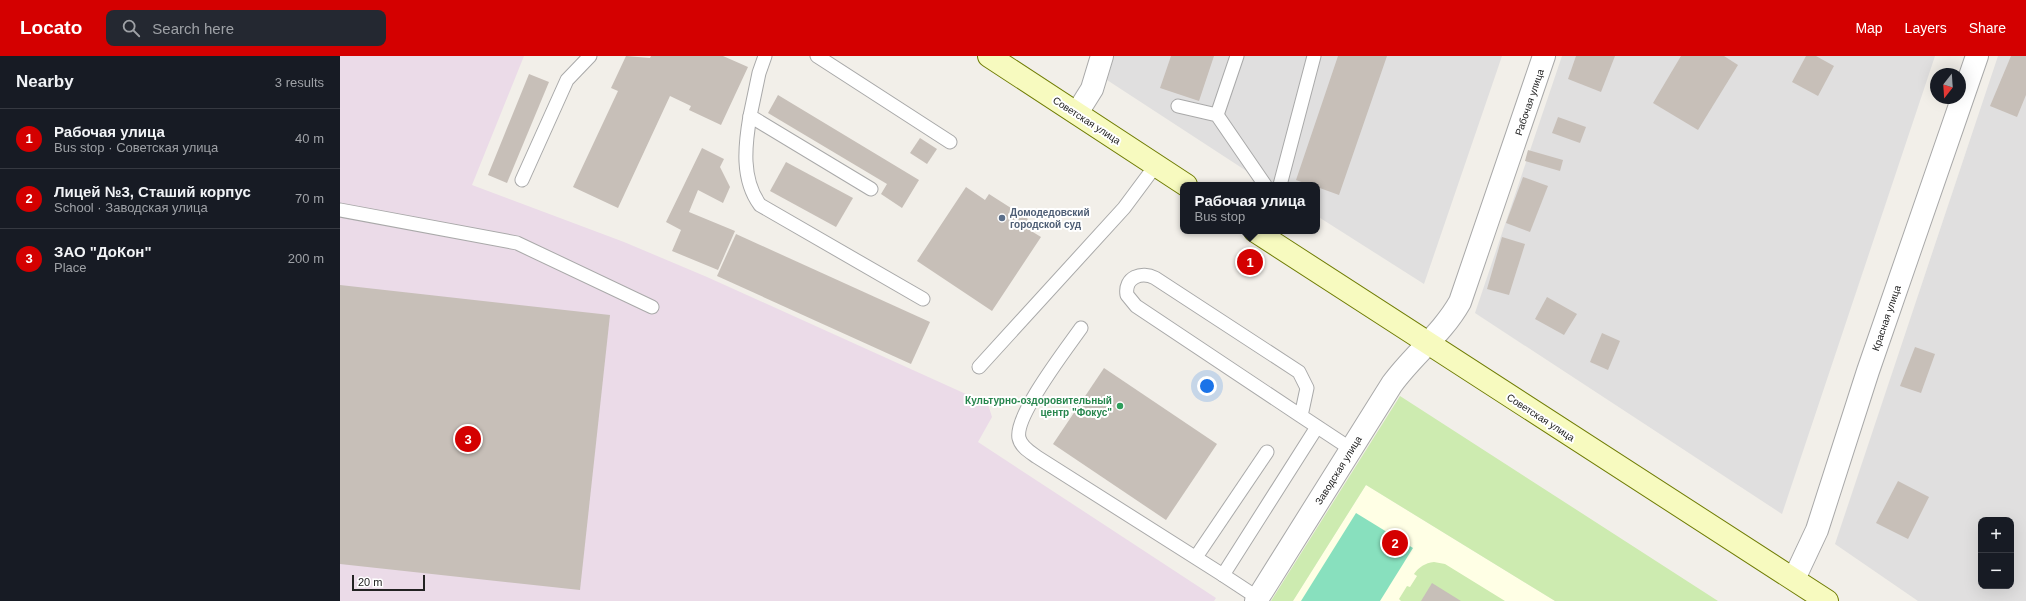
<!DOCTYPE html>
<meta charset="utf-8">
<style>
body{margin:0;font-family:Helvetica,sans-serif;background:#242831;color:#f1f3f6}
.controls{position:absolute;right:12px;bottom:12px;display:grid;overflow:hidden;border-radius:8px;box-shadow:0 4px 16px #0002}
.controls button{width:36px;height:36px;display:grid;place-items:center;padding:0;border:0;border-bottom:1px solid #363941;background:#171b24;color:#f1f3f6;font:20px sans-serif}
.compass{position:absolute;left:1590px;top:12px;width:36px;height:36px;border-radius:50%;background:#171b24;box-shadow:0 4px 16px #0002;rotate:197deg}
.scale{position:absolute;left:12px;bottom:10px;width:73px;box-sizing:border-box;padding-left:4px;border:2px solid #222;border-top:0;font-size:11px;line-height:14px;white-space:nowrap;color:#222;-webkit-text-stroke:3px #fff;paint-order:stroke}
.you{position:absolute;left:867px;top:330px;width:14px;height:14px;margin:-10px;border:3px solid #fff;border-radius:50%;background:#1a73e8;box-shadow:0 0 0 6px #1a73e833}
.badge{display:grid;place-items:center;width:26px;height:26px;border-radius:50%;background:#d40000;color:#fff;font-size:13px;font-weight:700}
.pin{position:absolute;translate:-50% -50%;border:2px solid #fff;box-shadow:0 1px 4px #0006}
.popup{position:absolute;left:840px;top:126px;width:140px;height:52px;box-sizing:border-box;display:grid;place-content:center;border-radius:8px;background:#171b24;filter:drop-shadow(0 1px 3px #0005);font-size:13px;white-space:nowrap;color:#9ea1a6}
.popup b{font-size:15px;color:#f1f3f6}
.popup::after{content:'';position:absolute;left:50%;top:100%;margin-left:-8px;border:8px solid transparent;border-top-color:#171b24}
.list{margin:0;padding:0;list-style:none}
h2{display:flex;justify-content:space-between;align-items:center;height:52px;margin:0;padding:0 16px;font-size:17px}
h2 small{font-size:13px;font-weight:400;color:#9ea1a6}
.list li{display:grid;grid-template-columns:26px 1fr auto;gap:12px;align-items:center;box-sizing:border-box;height:60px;padding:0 16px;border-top:1px solid #363941}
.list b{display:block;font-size:15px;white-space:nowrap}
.list p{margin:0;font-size:13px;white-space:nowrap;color:#9ea1a6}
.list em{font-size:13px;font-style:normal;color:#9ea1a6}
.icon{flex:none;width:22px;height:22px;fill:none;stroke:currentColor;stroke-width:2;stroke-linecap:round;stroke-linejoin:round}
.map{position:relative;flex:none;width:1686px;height:545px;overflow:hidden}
header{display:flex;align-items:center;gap:24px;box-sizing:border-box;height:56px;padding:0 20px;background:#d40000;color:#fff}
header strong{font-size:19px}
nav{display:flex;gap:22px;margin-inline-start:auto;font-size:14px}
.search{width:280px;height:36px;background:#242831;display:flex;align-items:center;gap:10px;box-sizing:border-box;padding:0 14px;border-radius:8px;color:#9ea1a6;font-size:15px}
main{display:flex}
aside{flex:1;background:#171b24}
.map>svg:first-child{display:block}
.residential{fill:#e0dfdf;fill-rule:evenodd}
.industrial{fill:#ebdbe8}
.education{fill:#ffffe5}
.grass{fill:#cdebb0}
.pitch{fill:#88e0be}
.building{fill:#c7bfb8}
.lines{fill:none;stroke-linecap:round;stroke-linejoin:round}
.lane-casing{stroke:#a9a9a9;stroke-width:15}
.street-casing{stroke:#a9a9a9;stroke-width:24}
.secondary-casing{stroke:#707d05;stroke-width:24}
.lane{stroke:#fff;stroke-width:13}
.street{stroke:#fff;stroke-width:22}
.secondary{stroke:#f7fabf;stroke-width:22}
.service-dot{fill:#5c6f8a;stroke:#fff;stroke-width:1.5}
.leisure-dot{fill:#2e9e5b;stroke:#fff;stroke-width:1.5}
.labels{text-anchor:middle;stroke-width:4;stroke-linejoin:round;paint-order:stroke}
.street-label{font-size:10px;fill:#222;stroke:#fff}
.service-label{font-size:10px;font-weight:bold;fill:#4e5e75;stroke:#fff;text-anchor:start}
.leisure-label{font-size:10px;font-weight:bold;fill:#27864d;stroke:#fff;text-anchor:end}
</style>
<header>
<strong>Locato</strong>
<div class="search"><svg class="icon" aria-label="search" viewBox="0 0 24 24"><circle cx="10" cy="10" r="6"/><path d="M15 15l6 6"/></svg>Search here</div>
<nav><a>Map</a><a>Layers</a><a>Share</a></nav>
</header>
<main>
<aside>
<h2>Nearby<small>3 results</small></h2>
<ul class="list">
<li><span class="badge">1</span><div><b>Рабочая улица</b><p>Bus stop · Советская улица</p></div><em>40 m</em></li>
<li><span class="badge">2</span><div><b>Лицей №3, Сташий корпус</b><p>School · Заводская улица</p></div><em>70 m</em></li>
<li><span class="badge">3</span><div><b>ЗАО &quot;ДоКон&quot;</b><p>Place</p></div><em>200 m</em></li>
</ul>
</aside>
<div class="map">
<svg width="1686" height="545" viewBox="0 0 1686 545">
<rect width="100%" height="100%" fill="#f2efe9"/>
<g class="residential">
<polygon points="774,0 1162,0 1084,228 977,160 977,129 928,129 767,24"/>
<polygon points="1222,0 1595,0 1442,458 1135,257"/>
<path d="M1658 0H1686V545H1578L1495 488ZM1641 464H1671V530H1641Z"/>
</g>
<polygon class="industrial" points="0,0 184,0 132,129 284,186 367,221 648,348 652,361 638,386 876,542 874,545 0,545"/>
<polygon class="education" points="1026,429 1215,545 953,545"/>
<g class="grass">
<polygon points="1060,340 1378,545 1215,545 1026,429 953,545 931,545"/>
<path d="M1094 506 1105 508 1165 545H1061L1059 543 1067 530 1070 531 1077 520 1074 518C1079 511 1085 507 1094 506Z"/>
</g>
<polygon class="pitch" points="1016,457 1073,492 1040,545 961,545"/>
<g class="building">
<polygon points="286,0 310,2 311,0 383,0 408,11 381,69 349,54 351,50 330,40 278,152 233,131 278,35 271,32"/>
<polygon points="831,0 874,0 859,45 820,32"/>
<polygon points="998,0 1047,0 999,139 977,131 977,129 970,129 956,124"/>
<polygon points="1236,0 1275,0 1261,36 1228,23"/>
<polygon points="1341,0 1384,0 1398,9 1358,74 1313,47"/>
<polygon points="1466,0 1476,0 1494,10 1478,40 1452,26"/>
<polygon points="1671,0 1686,0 1686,39 1677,61 1650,50"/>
<polygon points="189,18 209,26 167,127 148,119"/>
<polygon points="438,39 579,124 562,152 541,138 547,128 428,57"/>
<polygon points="1218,61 1246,71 1240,87 1212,77"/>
<polygon points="580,82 597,93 587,108 570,97"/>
<polygon points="362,92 384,103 380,111 390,131 383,147 358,134 349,156 395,175 378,214 332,195 341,174 326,166"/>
<polygon points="1188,94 1223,104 1220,115 1185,105"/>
<polygon points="446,106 513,142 496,171 430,135"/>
<polygon points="1183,121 1208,130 1190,176 1166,167"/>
<polygon points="626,131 645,144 649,138 688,163 683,170 701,181 652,255 577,205"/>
<polygon points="396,178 590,266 571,308 377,220"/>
<polygon points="1162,181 1185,188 1169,239 1147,233"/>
<polygon points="0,229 270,259 240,534 0,508"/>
<polygon points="1207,241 1237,258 1224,279 1195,263"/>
<polygon points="1262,277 1280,285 1268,314 1250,306"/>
<polygon points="1575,291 1595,298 1581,337 1560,330"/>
<polygon points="764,312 877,388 826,464 713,388"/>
<polygon points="1558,425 1589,441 1568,483 1536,467"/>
<polygon points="1092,527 1121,545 1081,545"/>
</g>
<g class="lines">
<defs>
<g id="lane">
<polyline points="425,0 419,17 410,60 531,133"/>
<polyline points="477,0 610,86"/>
<polyline points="838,50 877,59 925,129"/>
<polyline points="877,59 897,0"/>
<path d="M410 60C405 89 401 123 420 149L583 243"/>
<polyline points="182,124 227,24 250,0"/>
<polyline points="940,129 974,0"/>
<polyline points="0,154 177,187 312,251"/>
<path d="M741 272C727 292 674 360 679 382 681 391 690 396 697 401L883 519"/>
<polyline points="639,311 784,152 816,109"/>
<path d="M961 360 796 250 787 239C784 221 802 215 815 222L959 316 967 332 961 360 1011 393"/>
<polyline points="856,501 927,396"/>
<polyline points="918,542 883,519 977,371"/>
</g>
<g id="street">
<polyline points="737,57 752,33 762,0"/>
<polyline points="1454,523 1477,474 1528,315 1637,0"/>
<path d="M916 545 1052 328C1073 299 1102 278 1120 246L1204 0"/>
</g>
<g id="secondary">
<polyline points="649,0 846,129"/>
<polyline points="915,175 1487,545"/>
</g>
</defs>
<use href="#lane" class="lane-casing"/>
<use href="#street" class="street-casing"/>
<use href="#secondary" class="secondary-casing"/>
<use href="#lane" class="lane"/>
<use href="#street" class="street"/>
<use href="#secondary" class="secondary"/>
</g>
<circle class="service-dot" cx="662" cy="162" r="4"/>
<circle class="leisure-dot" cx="780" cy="350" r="4"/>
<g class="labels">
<g class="street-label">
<text transform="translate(1189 46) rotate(-71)" y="4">Рабочая улица</text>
<text transform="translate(747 64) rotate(33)" y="4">Советская улица</text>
<text transform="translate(1546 262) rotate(-71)" y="4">Красная улица</text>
<text transform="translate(1201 361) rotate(33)" y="4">Советская улица</text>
<text transform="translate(998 414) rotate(-58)" y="4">Заводская улица</text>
</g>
<g class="service-label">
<text x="670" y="160">Домодедовский<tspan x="670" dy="12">городской суд</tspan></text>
</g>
<g class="leisure-label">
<text x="772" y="348">Культурно-оздоровительный<tspan x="772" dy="12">центр "Фокус"</tspan></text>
</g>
</g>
</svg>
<div class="controls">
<button>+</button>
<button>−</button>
</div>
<svg class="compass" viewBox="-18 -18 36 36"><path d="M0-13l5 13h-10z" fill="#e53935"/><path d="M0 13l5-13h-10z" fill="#9ea1a6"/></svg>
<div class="scale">20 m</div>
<div class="you"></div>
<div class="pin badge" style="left:910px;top:206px">1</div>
<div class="popup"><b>Рабочая улица</b>Bus stop</div>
<div class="pin badge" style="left:1055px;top:487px">2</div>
<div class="pin badge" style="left:128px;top:383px">3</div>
</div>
</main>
